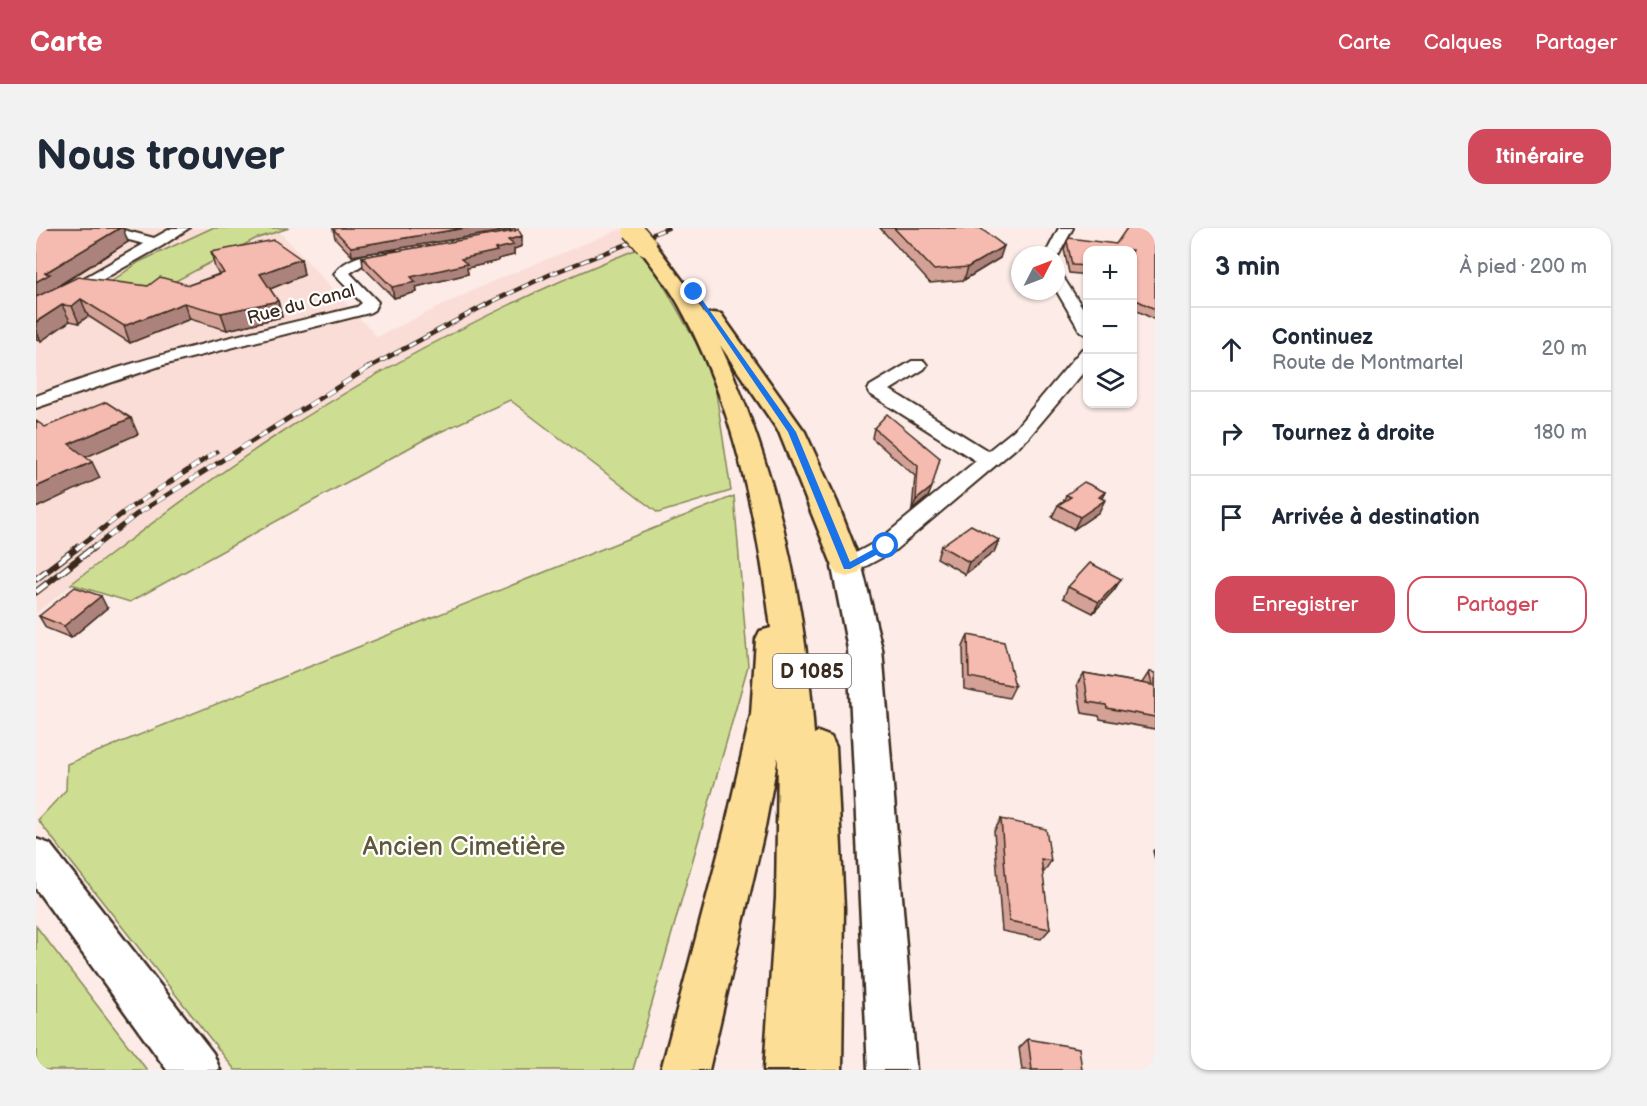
<!DOCTYPE html>
<html lang="fr">
<meta charset="utf-8">
<style>
body{margin:0;font-family:"Balsamiq Sans",sans-serif;background:#f2f2f3;color:#1f2937}
.controls{position:absolute;right:18px;top:18px;display:grid;overflow:hidden;border-radius:12px;box-shadow:0 2px 4px #0004}
.controls button{width:54px;height:54px;display:grid;place-items:center;padding:0;border:0;border-bottom:2px solid #e0e1e3;background:#fff;color:#1f2937;font:30px sans-serif}
.compass{position:absolute;left:975px;top:18px;width:54px;height:54px;border-radius:50%;background:#fff;box-shadow:0 2px 4px #0004;rotate:48deg}
.stop{position:absolute;width:18px;height:18px;margin:-14px;border:4px solid #1a73e8;border-radius:50%;background:#fff}
.stop.end{background:#1a73e8;border-color:#fff;box-shadow:0 2px 6px #0008}
.list{margin:0;padding:0;list-style:none}
h2{display:flex;justify-content:space-between;align-items:center;height:78px;margin:0;padding:0 24px;font-size:26px}
h2 small{font-size:20px;font-weight:400;color:#747a83}
.list li{display:grid;grid-template-columns:39px 1fr auto;gap:18px;align-items:center;box-sizing:border-box;height:84px;padding:0 24px;border-top:2px solid #e0e1e3}
.list b{display:block;font-size:22px;white-space:nowrap}
.list p{margin:0;font-size:20px;white-space:nowrap;color:#747a83}
.list em{font-size:20px;font-style:normal;color:#747a83}
.actions{display:flex;gap:12px;padding:18px 24px}
.actions a{flex:1;padding:14px 0;border:2px solid #d1495b;border-radius:18px;text-align:center;font-size:21px;color:#d1495b}
.actions .main{background:#d1495b;color:#fff}
.icon{flex:none;width:33px;height:33px;fill:none;stroke:currentColor;stroke-width:2;stroke-linecap:round;stroke-linejoin:round}
.map{position:relative;flex:none;width:1119px;height:842px;overflow:hidden;border-radius:18px}
header{display:flex;align-items:center;gap:36px;box-sizing:border-box;height:84px;padding:0 30px;background:#d1495b;color:#fff}
header strong{font-size:28px}
nav{display:flex;gap:33px;margin-inline-start:auto;font-size:21px}
.intro{display:flex;align-items:center;justify-content:space-between;box-sizing:border-box;height:144px;padding:0 36px}
h1{margin:0;font-size:42px}
.button{padding:15px 27px;border-radius:18px;background:#d1495b;color:#fff;font-size:21px;font-weight:700}
main{display:flex;gap:36px;padding:0 36px}
aside{flex:1;background:#fff;border-radius:18px;box-shadow:0 2px 4px #0004}
.map>svg:first-child{display:block}
.built{fill:#faddd6}
.green{fill:#cdde92;stroke:#848458;stroke-width:1.5}
.lines{fill:none;stroke-linecap:round;stroke-linejoin:round}
.minor-casing{stroke:#3b2a1e;stroke-width:4}
.tertiary-casing{stroke:#3b2a1e;stroke-width:5}
.primary-casing{stroke:#3b2a1e;stroke-width:5}
.minor{fill:#fff;fill-rule:evenodd}
.tertiary{fill:#fff;fill-rule:evenodd}
.primary{fill:#fcde96;fill-rule:evenodd}
.rail-far2-casing{stroke:#3b2a1e;stroke-width:4.5}
.rail-far1-casing{stroke:#3b2a1e;stroke-width:5}
.rail-casing{stroke:#3b2a1e;stroke-width:7}
.rail-far2{stroke:#fff;stroke-width:3;stroke-dasharray:8;stroke-linecap:butt}
.rail-far1{stroke:#fff;stroke-width:4;stroke-dasharray:10;stroke-linecap:butt}
.rail{stroke:#fff;stroke-width:4.5;stroke-dasharray:14;stroke-linecap:butt}
.primary-bridge-casing{stroke:#3b2a1e;stroke-width:23;stroke-linecap:butt}
.primary-bridge{stroke:#fcde96;stroke-width:20}
.wall{fill:#d4a197;stroke:#3b2a1e;stroke-width:1.5}
.shaded-wall{fill:#ac837b;stroke:#3b2a1e;stroke-width:1.5}
.building{fill:#f6bbb0;stroke:#3b2a1e;stroke-width:1.5}
.route{fill:#1a73e8}
.labels{text-anchor:middle;stroke-width:4.5;stroke-linejoin:round;paint-order:stroke}
.far-street-label{font-size:18px;fill:#3b2a1e;stroke:#fff}
.shield{fill:#fff;stroke:#766a62;stroke-width:1.5}
.shield-label{font-size:20px;font-weight:bold;fill:#3b2a1e}
.near-park-label{font-size:26px;fill:#60573b;stroke:#fff}
</style>
<header>
<strong>Carte</strong>
<nav><a>Carte</a><a>Calques</a><a>Partager</a></nav>
</header>
<div class="intro"><h1>Nous trouver</h1><a class="button">Itinéraire</a></div>
<main>
<div class="map">
<svg width="1119" height="842" viewBox="0 0 1119 842">
<rect width="100%" height="100%" fill="#fcebe7"/>
<filter id="ink" filterUnits="userSpaceOnUse"><feTurbulence type="fractalNoise" baseFrequency=".0167" numOctaves="2"/><feDisplacementMap in="SourceGraphic" scale="12" xChannelSelector="R" yChannelSelector="G"/><feConvolveMatrix kernelMatrix="1 2 1 2 8 2 1 2 1" color-interpolation-filters="sRGB"/></filter>
<g filter="url(#ink)">
<polygon class="built" points="0,0 240,0 341,109 453,55 585,1 604,20 482,72 309,166 237,209 126,288 0,385"/>
<g class="green">
<polygon points="176,0 253,0 219,11 117,65 72,56 103,34"/>
<path d="M604 20 623 49 677 145 695 263 622 285 474 172 391 210 94 374 35 356C102 306 168 255 238 209 353 135 476 70 604 20Z"/>
<polygon points="698,268 712,438 597,842 199,842 2,592 30,562 31,536"/>
<polygon points="0,698 111,842 0,842"/>
</g>
<g class="lines">
<defs>
<g id="minor">
<polygon points="57,0 80,0 118,10 136,0 153,0 126,18 0,89 0,77 108,16 59,3"/>
<polygon points="1023,0 1037,0 1021,30 1020,27 1009,27"/>
<path d="M360 23 367 27 365 30 328 36 314 45 342 74 338 82 333 85 127 137 0 180V168C104 128 213 105 321 79L326 75 301 49 298 46C313 26 337 25 360 23Z"/>
<polygon points="1020,44 1025,46 1052,88 1052,108 1044,103 1020,62"/>
<polygon points="1052,120 1052,139 992,210 858,323 819,344 811,347 803,344 799,339 803,334 842,313 940,233 834,166 832,162 834,158 876,133 888,133 891,137 888,141 854,162 952,223 978,202 1046,121"/>
</g>
<g id="tertiary">
<polygon points="811,329 822,332 826,339 846,421 880,842 832,842 812,421 796,339 800,332"/>
<polygon points="0,611 14,616 177,825 184,842 131,842 0,661"/>
</g>
<path id="primary" d="M610 11 617 13 652 60 669 87 677 85 685 86 769 204 801 274 826 339 822 346 811 349 800 346 743 204 684 117C741 240 769 371 778 506L782 504 795 509 800 519 808 680 806 842H728L740 670 742 529 728 604 673 842H625L688 604 715 487 720 411 724 403 735 400C721 290 697 175 643 77 631 55 615 37 601 17L603 13Z"/>
</defs>
<use href="#minor" class="minor-casing"/>
<use href="#tertiary" class="tertiary-casing"/>
<use href="#primary" class="primary-casing"/>
<use href="#minor" class="minor"/>
<use href="#tertiary" class="tertiary"/>
<use href="#primary" class="primary"/>
<defs>
<polyline id="rail-far2" points="330,141 455,74 515,46 632,0"/>
<g id="rail-far1">
<polyline points="40,321 91,282 180,224"/>
<polyline points="56,321 101,286 332,140"/>
</g>
<g id="rail">
<polyline points="0,351 42,319"/>
<polyline points="0,364 58,319"/>
</g>
</defs>
<use href="#rail-far2" class="rail-far2-casing"/>
<use href="#rail-far1" class="rail-far1-casing"/>
<use href="#rail" class="rail-casing"/>
<use href="#rail-far2" class="rail-far2"/>
<use href="#rail-far1" class="rail-far1"/>
<use href="#rail" class="rail"/>
<defs>
<polyline id="primary-bridge" points="597,2 610,17"/>
</defs>
<use href="#primary-bridge" class="primary-bridge-casing"/>
<use href="#primary-bridge" class="primary-bridge"/>
</g>
<g class="wall">
<polygon points="0,0 92,14 20,60 153,57 183,46 179,40 175,24 265,31 268,47 234,61 242,73 246,89 191,102 154,91 94,115 52,88 43,95 34,93 5,113 0,111"/>
<polygon points="303,0 479,0 479,3 486,18 478,21 478,27 462,31 462,33 431,40 432,46 380,59 381,64 358,70 327,39 326,29 478,4 474,2 316,28 299,10 297,1"/>
<polygon points="844,0 944,0 964,30 928,52 894,55"/>
<polygon points="1119,4 1119,92 1096,80 1096,22 1052,22 1052,47 1033,45 1028,21 1031,13 1080,16"/>
<polygon points="838,200 904,230 892,269 876,282 879,248 836,210"/>
<polygon points="1069,264 1066,270 1063,284 1038,301 1016,289 1022,277 1027,274 1030,267"/>
<polygon points="963,312 958,324 929,346 901,330 905,318"/>
<polygon points="1085,351 1078,362 1057,385 1027,370 1032,359"/>
<polygon points="71,380 35,410 10,400 3,388"/>
<polygon points="932,407 979,458 973,470 928,461 927,419"/>
<polygon points="1113,444 1119,445 1119,501 1064,491 1063,488 1046,485 1041,456 1048,445 1106,455"/>
<polygon points="965,591 1015,633 1008,644 1006,644 1014,701 1005,711 966,703 958,603"/>
<polygon points="1119,621 1119,631 1117,623"/>
<polygon points="992,811 1046,842 986,842 983,820"/>
</g>
<g class="shaded-wall">
<polygon points="84,0 87,0 92,14 20,59 22,62 0,74 0,54 9,45"/>
<polygon points="429,0 474,0 474,2 316,28 315,19"/>
<polygon points="486,8 486,18 478,21 478,27 462,31 462,33 431,40 432,46 380,59 381,64 358,70 356,59 375,49 425,31 459,21 472,12"/>
<polygon points="968,18 964,30 928,52 932,39"/>
<polygon points="265,31 268,47 229,63 224,46"/>
<polygon points="45,71 52,88 43,95 36,78"/>
<polygon points="242,73 246,89 191,102 185,85"/>
<polygon points="148,75 154,91 94,115 88,98"/>
<polygon points="26,77 34,93 5,113 0,102 0,94"/>
<polygon points="95,190 102,206 41,233 33,216"/>
<polygon points="56,234 64,250 0,280 0,259"/>
<polygon points="896,259 892,269 876,282 880,272"/>
<polygon points="1069,264 1063,276 1069,272 1063,284 1038,301 1044,289 1063,269"/>
<polygon points="963,312 958,324 929,346 933,334"/>
<polygon points="1085,351 1078,362 1057,385 1063,374"/>
<polygon points="65,368 71,380 35,410 28,398"/>
</g>
<g class="building">
<polygon points="0,0 84,0 9,45 14,46 0,54"/>
<polygon points="303,0 429,0 315,19 297,1"/>
<polygon points="858,0 944,0 968,18 932,39 898,42"/>
<polygon points="1091,0 1101,0 1119,4 1119,81 1096,70 1096,22 1052,22 1052,38 1036,37 1031,13 1033,10 1080,16"/>
<polygon points="482,1 486,8 472,12 478,17 459,21 461,23 425,31 431,36 375,49 380,54 356,59 326,29 479,3"/>
<polygon points="238,12 265,31 224,46 242,73 185,85 148,75 88,98 45,71 36,78 26,77 0,94 0,69 42,49 112,58 124,49 153,57 188,45 175,24"/>
<polygon points="70,174 95,190 33,216 56,234 0,259 0,193 9,199"/>
<polygon points="851,186 904,230 896,259 880,272 882,238 838,200"/>
<polygon points="1048,254 1069,264 1063,269 1069,272 1044,289 1022,277 1035,269 1030,267"/>
<polygon points="935,297 963,312 933,334 905,318"/>
<polygon points="1054,335 1085,351 1063,374 1032,359"/>
<polygon points="39,359 65,368 28,398 3,388"/>
<polygon points="932,407 968,414 979,458 933,449"/>
<polygon points="1113,444 1119,445 1119,489 1071,480 1070,477 1052,474 1048,445 1116,457"/>
<polygon points="965,591 1010,601 1015,633 1005,631 1014,701 973,693"/>
<polygon points="992,811 1043,820 1046,842 996,842"/>
</g>
</g>
<polygon class="route" points="656,63 660,63 760,204 814,334 847,316 853,316 853,320 814,341 808,341 752,204"/>
<g class="labels">
<g class="far-street-label">
<text transform="translate(265 76) rotate(-15)" y="6">Rue du Canal</text>
</g>
<rect class="shield" x="737" y="426" width="78" height="34" rx="4.5"/>
<g class="shield-label">
<text x="776" y="450">D 1085</text>
</g>
<g class="near-park-label">
<text x="428" y="627">Ancien Cimetière</text>
</g>
</g>
</svg>
<div class="controls">
<button>+</button>
<button>−</button>
<button><svg class="icon" aria-label="layers" viewBox="0 0 24 24"><path d="M12 4l9 5-9 5-9-5zM3 14l9 5 9-5"/></svg></button>
</div>
<svg class="compass" viewBox="-18 -18 36 36"><path d="M0-13l5 13h-10z" fill="#e53935"/><path d="M0 13l5-13h-10z" fill="#747a83"/></svg>
<div class="stop" style="left:850px;top:318px"></div>
<div class="stop end" style="left:658px;top:64px"></div>
</div>
<aside>
<h2>3 min<small>À pied · 200 m</small></h2>
<ul class="list">
<li><svg class="icon" aria-label="ahead" viewBox="0 0 24 24"><path d="M12 20V5M6 11l6-6 6 6"/></svg><div><b>Continuez</b><p>Route de Montmartel</p></div><em>20 m</em></li>
<li><svg class="icon" aria-label="right" viewBox="0 0 24 24"><path d="M7 20v-9h11M14 6l5 5-5 5"/></svg><div><b>Tournez à droite</b></div><em>180 m</em></li>
<li><svg class="icon" aria-label="arrive" viewBox="0 0 24 24"><path d="M6 21V4h12l-3 4 3 4H6"/></svg><div><b>Arrivée à destination</b></div></li>
</ul>
<div class="actions"><a class="main">Enregistrer</a><a>Partager</a></div>
</aside>
</main>
